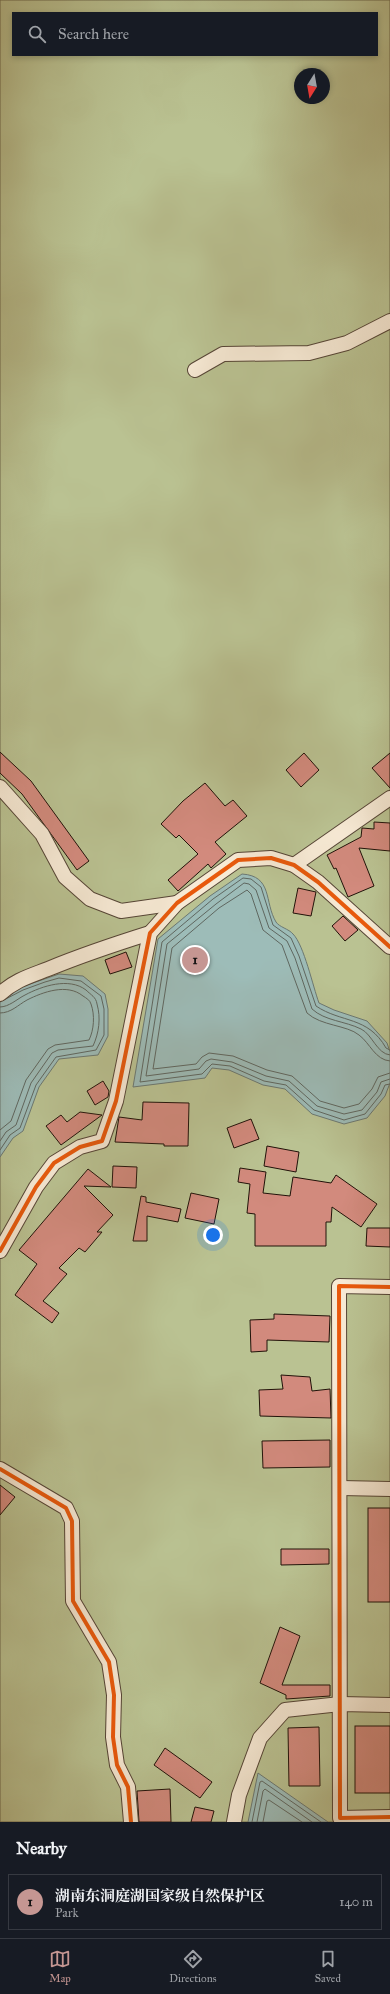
<!DOCTYPE html>
<meta charset="utf-8">
<style>
body{margin:0;font-family:"IM FELL Great Primer","Noto Serif SC",serif;background:#242831;color:#f1f3f6}
.compass{position:absolute;left:294px;top:68px;width:36px;height:36px;border-radius:50%;background:#171b24;box-shadow:0 2px 6px #0003;rotate:191deg}
.you{position:absolute;left:213px;top:1235px;width:14px;height:14px;margin:-10px;border:3px solid #fff;border-radius:50%;background:#1a73e8;box-shadow:0 0 0 6px #1a73e833}
.badge{display:grid;place-items:center;width:26px;height:26px;border-radius:50%;background:#c59692;color:#111;font-size:13px;font-weight:700}
.pin{position:absolute;translate:-50% -50%;border:2px solid #fff;box-shadow:0 1px 4px #0006}
.list{margin:0;padding:0;list-style:none}
h2{display:flex;justify-content:space-between;align-items:center;height:52px;margin:0;padding:0 16px;font-size:17px}
h2 small{font-size:13px;font-weight:400;color:#9ea1a6}
.list li{display:grid;grid-template-columns:26px 1fr auto;gap:12px;align-items:center;box-sizing:border-box;height:56px;margin:0 8px 8px;padding:0 8px;border:1px solid #363941;border-radius:0px}
.list b{display:block;font-size:15px;white-space:nowrap}
.list p{margin:0;font-size:13px;white-space:nowrap;color:#9ea1a6}
.list em{font-size:13px;font-style:normal;color:#9ea1a6}
.icon{flex:none;width:22px;height:22px;fill:none;stroke:currentColor;stroke-width:2;stroke-linecap:round;stroke-linejoin:round}
.map{position:relative;flex:none;width:390px;height:1822px;overflow:hidden}
.search{position:absolute;background:#171b24;box-shadow:0 2px 6px #0003;left:12px;right:12px;top:12px;height:44px;display:flex;align-items:center;gap:10px;box-sizing:border-box;padding:0 14px;border-radius:0px;color:#9ea1a6;font-size:15px}
.sheet{height:116px;background:#171b24}
nav{display:flex;justify-content:space-around;align-items:center;box-sizing:border-box;height:56px;border-top:1px solid #363941;background:#171b24;font-size:11px;color:#9ea1a6}
nav a{display:grid;justify-items:center;gap:2px}
nav .on{color:#c59692}
.map>svg:first-child{display:block}
.green{fill:#bac292;stroke:#6e6a4e;fill-rule:evenodd}
.water{fill:#9dbcb8;stroke:#6b7872}
.lines{fill:none;stroke-linecap:round;stroke-linejoin:round}
.shore{stroke:#5f6760;stroke-width:1}
.building{fill:#d28a7d;stroke:#211209}
.street-casing{stroke:#564536;stroke-width:16}
.street{stroke:#f7ead5;stroke-width:14}
.cycleway-casing{stroke:#f7ead5;stroke-width:6}
.cycleway{stroke:#e8590c;stroke-width:4}
</style>
<div class="map">
<svg width="390" height="1822" viewBox="0 0 390 1822">
<rect width="100%" height="100%" fill="#f3dfbf"/>
<filter id="stains"><feTurbulence type="fractalNoise" baseFrequency=".005" numOctaves="4"/><feColorMatrix values="0 0 0 0 .2 0 0 0 0 .09 0 0 0 0 .02 0 0 0 .5 -.17"/></filter>
<radialGradient id="worn" r=".72"><stop offset=".6" stop-color="#630" stop-opacity="0"/><stop offset="1" stop-color="#630" stop-opacity=".3"/></radialGradient>
<path class="green" d="M0 0H390V1822H0ZM13 13H377V55H13ZM300 74H324V98H300Z"/>
<g class="water">
<path d="M242 874C273 876 264 902 276 922 279 927 289 929 293 934 304 945 313 987 319 1003L334 1010 367 1021 387 1043 390 1052V1083L385 1096 367 1118 344 1124 312 1114 285 1089 263 1085 229 1070 212 1068 205 1078 133 1087 158 939 210 896Z"/>
<polygon points="59,974 83,976 105,994 108,1009 108,1036 98,1055 59,1059 39,1087 23,1131 13,1138 0,1157 0,999 21,987"/>
<polygon points="258,1773 328,1822 248,1822"/>
</g>
<g class="lines">
<g class="shore">
<polyline points="0,1002 23,990 45,982 59,978 81,981 101,996 104,1009 104,1035 96,1050 56,1057 36,1085 20,1128 10,1135 0,1150"/>
<path d="M0 1007C9 1007 17 999 25 995 42 986 69 977 86 990 91 995 96 997 97 1004 101 1018 99 1033 93 1046L58 1050 52 1053 31 1083 16 1125 6 1132 0 1141"/>
<path d="M0 1013C11 1013 18 1005 27 1000 43 992 67 983 83 996 86 998 90 1000 91 1004 95 1015 94 1030 89 1040L55 1045 48 1049 26 1080 11 1121 0 1130"/>
<path d="M390 1050 386 1048C368 1016 341 1023 316 1006L299 956 291 938 273 925 261 887 251 879 243 878 213 899 162 942 140 1082 202 1074 212 1064 230 1066 264 1081 286 1085 314 1110 344 1120 365 1114 381 1094 385 1085 390 1084"/>
<path d="M390 1055C377 1054 372 1034 361 1029 345 1021 325 1021 312 1009L295 958 287 941 269 928 256 890 249 884 244 883 216 904 167 944 146 1076 199 1069 206 1061 211 1059 232 1062 266 1076 289 1081 317 1106 344 1114 362 1110 377 1092 381 1082 390 1079"/>
<path d="M390 1061C375 1060 370 1043 359 1035 347 1025 321 1026 307 1013L282 945 263 930 251 894 247 890 219 908 172 948 153 1069 196 1064 202 1057 209 1053 233 1056 267 1070 292 1076 320 1101 344 1108 359 1104 372 1089 378 1077 390 1073"/>
<polyline points="252,1822 260,1782 262,1781 321,1822"/>
<polyline points="257,1822 263,1791 265,1789 312,1822"/>
<polyline points="263,1822 267,1801 269,1800 302,1822"/>
</g>
</g>
<g class="building">
<polygon points="0,752 31,781 89,861 77,870 22,794 0,773"/>
<polygon points="304,753 319,770 301,787 286,770"/>
<polygon points="390,753 390,788 372,768"/>
<polygon points="205,783 225,806 233,800 247,816 215,842 226,854 211,868 208,864 178,891 168,880 198,854 179,835 176,838 161,824 183,801"/>
<polygon points="374,822 390,823 390,851 359,848 374,886 348,897 336,868 334,869 327,855 361,837 362,828 374,829"/>
<polygon points="298,888 316,892 311,916 293,913"/>
<polygon points="343,916 358,930 345,941 332,926"/>
<polygon points="126,952 132,967 110,974 105,960"/>
<polygon points="103,1081 109,1091 108,1097 95,1105 87,1091"/>
<polygon points="143,1102 189,1103 188,1146 164,1146 164,1144 115,1142 119,1117 142,1120"/>
<polygon points="80,1112 102,1115 61,1145 46,1126 61,1115 67,1122"/>
<polygon points="251,1119 259,1139 234,1148 227,1128"/>
<polygon points="267,1146 299,1152 296,1172 264,1166"/>
<polygon points="113,1166 137,1167 136,1188 112,1187"/>
<polygon points="240,1168 266,1172 263,1193 290,1196 293,1177 331,1183 336,1175 377,1204 361,1227 332,1207 331,1222 326,1222 326,1246 255,1246 255,1214 247,1213 250,1184 238,1182"/>
<polygon points="88,1169 111,1187 84,1186 113,1215 97,1232 102,1232 85,1252 79,1248 59,1268 67,1274 43,1301 59,1313 52,1323 15,1295 37,1264 19,1250"/>
<polygon points="191,1193 219,1199 214,1224 185,1218"/>
<polygon points="141,1196 146,1197 146,1202 181,1209 178,1222 147,1216 147,1241 133,1241"/>
<polygon points="367,1228 390,1228 390,1247 366,1246"/>
<polygon points="274,1314 330,1316 329,1342 267,1340 267,1351 251,1352 250,1320 274,1319"/>
<polygon points="281,1375 310,1377 312,1391 330,1389 331,1418 260,1416 259,1390 283,1389"/>
<polygon points="330,1440 330,1467 263,1468 262,1441"/>
<polygon points="0,1485 15,1497 0,1515"/>
<rect x="368" y="1508" width="22" height="94"/>
<polygon points="281,1549 329,1549 329,1564 281,1565"/>
<polygon points="280,1627 300,1636 282,1685 330,1685 330,1696 286,1699 286,1695 260,1683"/>
<rect x="355" y="1726" width="35" height="67"/>
<polygon points="319,1727 320,1786 289,1786 288,1728"/>
<polygon points="165,1748 212,1782 200,1798 154,1765"/>
<polygon points="170,1789 171,1822 139,1822 137,1791"/>
<polygon points="195,1807 214,1811 211,1822 191,1822"/>
</g>
<g class="lines">
<defs>
<g id="street">
<polyline points="195,370 223,354 309,353 347,343 390,321"/>
<polyline points="0,787 42,834 65,877 90,899 121,911 177,903"/>
<polyline points="294,865 390,798"/>
<path d="M0 994C15 980 30 976 48 969 82 955 115 944 150 933"/>
<polyline points="0,1251 36,1187 54,1163 80,1147 102,1141 116,1101 150,933 177,903 238,860 271,858 294,865 318,882 390,947"/>
<polyline points="390,1287 339,1286 340,1818 390,1817"/>
<polyline points="0,1469 66,1508 72,1521 73,1601 109,1662 114,1695 113,1737 117,1765 128,1787 131,1822"/>
<polyline points="341,1488 390,1489"/>
<polyline points="234,1822 239,1795 260,1738 285,1710 340,1704 390,1705"/>
</g>
</defs>
<use href="#street" class="street-casing"/>
<use href="#street" class="street"/>
<defs>
<g id="cycleway">
<polyline points="0,1251 36,1187 54,1163 80,1147 102,1141 116,1101 150,933 177,903 238,860 271,858 294,865 318,882 390,947"/>
<polyline points="390,1287 339,1286 340,1818 390,1817"/>
<polyline points="0,1469 66,1508 72,1521 73,1601 109,1662 114,1695 113,1737 117,1765 128,1787 131,1822"/>
</g>
</defs>
<use href="#cycleway" class="cycleway-casing"/>
<use href="#cycleway" class="cycleway"/>
</g>
<rect width="100%" height="100%" filter="url(#stains)"/>
<rect width="100%" height="100%" fill="url(#worn)"/>
</svg>
<svg class="compass" viewBox="-18 -18 36 36"><path d="M0-13l5 13h-10z" fill="#e53935"/><path d="M0 13l5-13h-10z" fill="#9ea1a6"/></svg>
<div class="you"></div>
<div class="pin badge" style="left:195px;top:960px">1</div>
<div class="search"><svg class="icon" aria-label="search" viewBox="0 0 24 24"><circle cx="10" cy="10" r="6"/><path d="M15 15l6 6"/></svg>Search here</div>
</div>
<section class="sheet">
<h2>Nearby<small></small></h2>
<ul class="list">
<li><span class="badge">1</span><div><b>湖南东洞庭湖国家级自然保护区</b><p>Park</p></div><em>140 m</em></li>
</ul>
</section>
<nav>
<a class="on"><svg class="icon" aria-label="map" viewBox="0 0 24 24"><path d="M3 6l6-2 6 2 6-2v14l-6 2-6-2-6 2zM9 4v14M15 6v14"/></svg>Map</a>
<a><svg class="icon" aria-label="directions" viewBox="0 0 24 24"><path d="M12 3l9 9-9 9-9-9zM9 14v-3h6M13 9l2 2-2 2"/></svg>Directions</a>
<a><svg class="icon" aria-label="saved" viewBox="0 0 24 24"><path d="M7 4h10v16l-5-4-5 4z"/></svg>Saved</a>
</nav>
